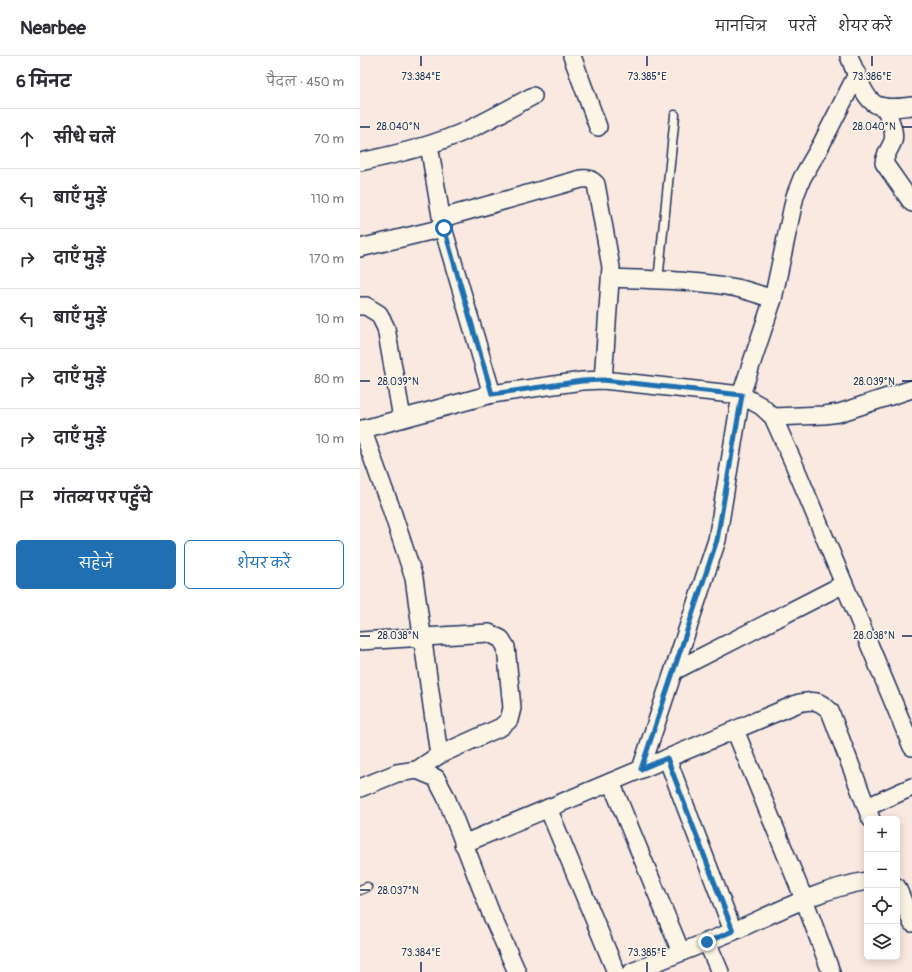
<!DOCTYPE html>
<html lang="hi">
<meta charset="utf-8">
<style>
body{margin:0;font-family:Pangolin,"Playpen Sans Deva",sans-serif;background:#f2f2f3;color:#2b2b33}
.controls{position:absolute;right:12px;bottom:12px;display:grid;overflow:hidden;border-radius:6px;box-shadow:0 2px 10px #0003}
.controls button{width:36px;height:36px;display:grid;place-items:center;padding:0;border:0;border-bottom:1px solid #e1e1e2;background:#fff;color:#2b2b33;font:20px sans-serif}
.stop{position:absolute;width:12px;height:12px;margin:-9px;border:3px solid #1f6fb2;border-radius:50%;background:#fff}
.stop.end{background:#1f6fb2;border-color:#fff;box-shadow:0 1px 4px #0008}
.list{margin:0;padding:0;list-style:none}
h2{display:flex;justify-content:space-between;align-items:center;height:52px;margin:0;padding:0 16px;font-size:17px}
h2 small{font-size:13px;font-weight:400;color:#7c7c81}
.list li{display:grid;grid-template-columns:26px 1fr auto;gap:12px;align-items:center;box-sizing:border-box;height:60px;padding:0 16px;border-top:1px solid #e1e1e2}
.list b{display:block;font-size:15px;white-space:nowrap}
.list em{font-size:13px;font-style:normal;color:#7c7c81}
.actions{display:flex;gap:8px;padding:12px 16px}
.actions a{flex:1;padding:9px 0;border:1px solid #1f6fb2;border-radius:6px;text-align:center;font-size:14px;color:#1f6fb2}
.actions .main{background:#1f6fb2;color:#fff}
.icon{flex:none;width:22px;height:22px;fill:none;stroke:currentColor;stroke-width:2;stroke-linecap:round;stroke-linejoin:round}
.map{position:relative;flex:none;width:552px;height:916px;overflow:hidden}
header{display:flex;align-items:center;gap:24px;box-sizing:border-box;height:56px;padding:0 20px;background:#fff;border-bottom:1px solid #e1e1e2}
header strong{font-size:19px}
nav{display:flex;gap:22px;margin-inline-start:auto;font-size:14px}
main{display:flex}
aside{flex:1;background:#fff}
.map>svg:first-child{display:block}
.lines{fill:none;stroke-linecap:round;stroke-linejoin:round}
.service-casing{stroke:#1b2f5e;stroke-width:11}
.minor-casing{stroke:#1b2f5e;stroke-width:20}
.service{stroke:#fcf5e5;stroke-width:8}
.minor{stroke:#fcf5e5;stroke-width:17}
.route{stroke:#1f6fb2;stroke-width:5}
.ticks{fill:none;stroke:#1b2f5e;stroke-width:1.5}
.ticks-label{font-size:10px;text-anchor:middle;fill:#1b2f5e;stroke:#fcf5e5;stroke-width:3;stroke-linejoin:round;paint-order:stroke}
</style>
<header>
<strong>Nearbee</strong>
<nav><a>मानचित्र</a><a>परतें</a><a>शेयर करें</a></nav>
</header>
<main>
<aside>
<h2>6 मिनट<small>पैदल · 450 m</small></h2>
<ul class="list">
<li><svg class="icon" aria-label="ahead" viewBox="0 0 24 24"><path d="M12 20V5M6 11l6-6 6 6"/></svg><div><b>सीधे चलें</b></div><em>70 m</em></li>
<li><svg class="icon" aria-label="left" viewBox="0 0 24 24"><path d="M17 20v-9H6M10 6l-5 5 5 5"/></svg><div><b>बाएँ मुड़ें</b></div><em>110 m</em></li>
<li><svg class="icon" aria-label="right" viewBox="0 0 24 24"><path d="M7 20v-9h11M14 6l5 5-5 5"/></svg><div><b>दाएँ मुड़ें</b></div><em>170 m</em></li>
<li><svg class="icon" aria-label="left" viewBox="0 0 24 24"><path d="M17 20v-9H6M10 6l-5 5 5 5"/></svg><div><b>बाएँ मुड़ें</b></div><em>10 m</em></li>
<li><svg class="icon" aria-label="right" viewBox="0 0 24 24"><path d="M7 20v-9h11M14 6l5 5-5 5"/></svg><div><b>दाएँ मुड़ें</b></div><em>80 m</em></li>
<li><svg class="icon" aria-label="right" viewBox="0 0 24 24"><path d="M7 20v-9h11M14 6l5 5-5 5"/></svg><div><b>दाएँ मुड़ें</b></div><em>10 m</em></li>
<li><svg class="icon" aria-label="arrive" viewBox="0 0 24 24"><path d="M6 21V4h12l-3 4 3 4H6"/></svg><div><b>गंतव्य पर पहुँचे</b></div></li>
</ul>
<div class="actions"><a class="main">सहेजें</a><a>शेयर करें</a></div>
</aside>
<div class="map">
<svg width="552" height="916" viewBox="0 0 552 916">
<rect width="100%" height="100%" fill="#fae9e1"/>
<filter id="ink" filterUnits="userSpaceOnUse"><feTurbulence type="fractalNoise" baseFrequency=".025" numOctaves="2"/><feDisplacementMap in="SourceGraphic" scale="8" xChannelSelector="R" yChannelSelector="G"/><feConvolveMatrix kernelMatrix="1 2 1 2 8 2 1 2 1" color-interpolation-filters="sRGB"/></filter>
<g filter="url(#ink)">
<g class="lines">
<defs>
<g id="service">
<polyline points="298,225 315,59"/>
<polyline points="0,834 7,831"/>
</g>
<g id="minor">
<polyline points="212,0 238,71"/>
<path d="M489 0C495 14 503 43 517 49 528 54 541 51 552 50"/>
<path d="M525 51C528 60 536 75 533 85 530 93 525 98 524 107L552 147"/>
<polyline points="69,89 83,172 132,338"/>
<path d="M0 106C38 98 75 89 110 73 131 63 152 51 173 40"/>
<path d="M82 162 221 123C228 122 231 123 236 128L251 211 243 324"/>
<polyline points="0,192 83,172"/>
<path d="M251 222C293 224 336 224 377 232 389 235 401 239 413 243"/>
<polyline points="0,250 6,250 19,258 26,272 42,362"/>
<polyline points="413,361 464,359 479,357 552,333"/>
<polyline points="2,373 23,431 30,449 54,522 79,699"/>
<polyline points="0,374 132,338 222,325 243,324 381,339 401,350 413,361 434,408 552,691"/>
<polyline points="0,585 129,577 141,583 146,591 152,652 149,664 141,671 79,699 57,714"/>
<polyline points="314,615 484,528"/>
<polyline points="375,674 444,843 471,916"/>
<polyline points="307,702 373,875"/>
<polyline points="281,713 357,484 381,339 413,243 435,140 442,122 461,89 497,18"/>
<polyline points="251,726 321,896"/>
<polyline points="0,732 37,717 57,714 76,722 86,741 132,860 157,916"/>
<polyline points="507,751 552,731"/>
<polyline points="188,752 256,916"/>
<path d="M103 788 439 647C454 644 459 644 470 655L511 763"/>
<polyline points="537,831 552,867"/>
<polyline points="347,886 360,916"/>
<path d="M272 916C306 902 340 889 374 875 417 856 459 833 507 825"/>
</g>
</defs>
<use href="#service" class="service-casing"/>
<use href="#minor" class="minor-casing"/>
<use href="#service" class="service"/>
<use href="#minor" class="minor"/>
</g>
</g>
<g class="lines" filter="url(#ink)">
<polyline class="route" points="84,172 132,338 222,325 243,324 382,339 357,484 281,713 307,702 373,875 347,886"/>
</g>
<path class="ticks" d="M61 0V10M287 0V10M512 0V10M0 71H10M542 71H552M0 325H10M542 325H552M0 580H10M542 580H552M0 834H10M61 906V916M287 906V916"/>
<g class="ticks-label">
<text x="61" y="24">73.384°E</text>
<text x="287" y="24">73.385°E</text>
<text x="512" y="24">73.386°E</text>
<text x="38" y="74">28.040°N</text>
<text x="514" y="74">28.040°N</text>
<text x="38" y="329">28.039°N</text>
<text x="514" y="329">28.039°N</text>
<text x="38" y="583">28.038°N</text>
<text x="514" y="583">28.038°N</text>
<text x="38" y="838">28.037°N</text>
<text x="61" y="900">73.384°E</text>
<text x="287" y="900">73.385°E</text>
</g>
</svg>
<div class="controls">
<button>+</button>
<button>−</button>
<button><svg class="icon" aria-label="locate" viewBox="0 0 24 24"><circle cx="12" cy="12" r="6"/><path d="M12 2v4M12 18v4M2 12h4M18 12h4"/></svg></button>
<button><svg class="icon" aria-label="layers" viewBox="0 0 24 24"><path d="M12 4l9 5-9 5-9-5zM3 14l9 5 9-5"/></svg></button>
</div>
<div class="stop" style="left:84px;top:172px"></div>
<div class="stop end" style="left:347px;top:886px"></div>
</div>
</main>
